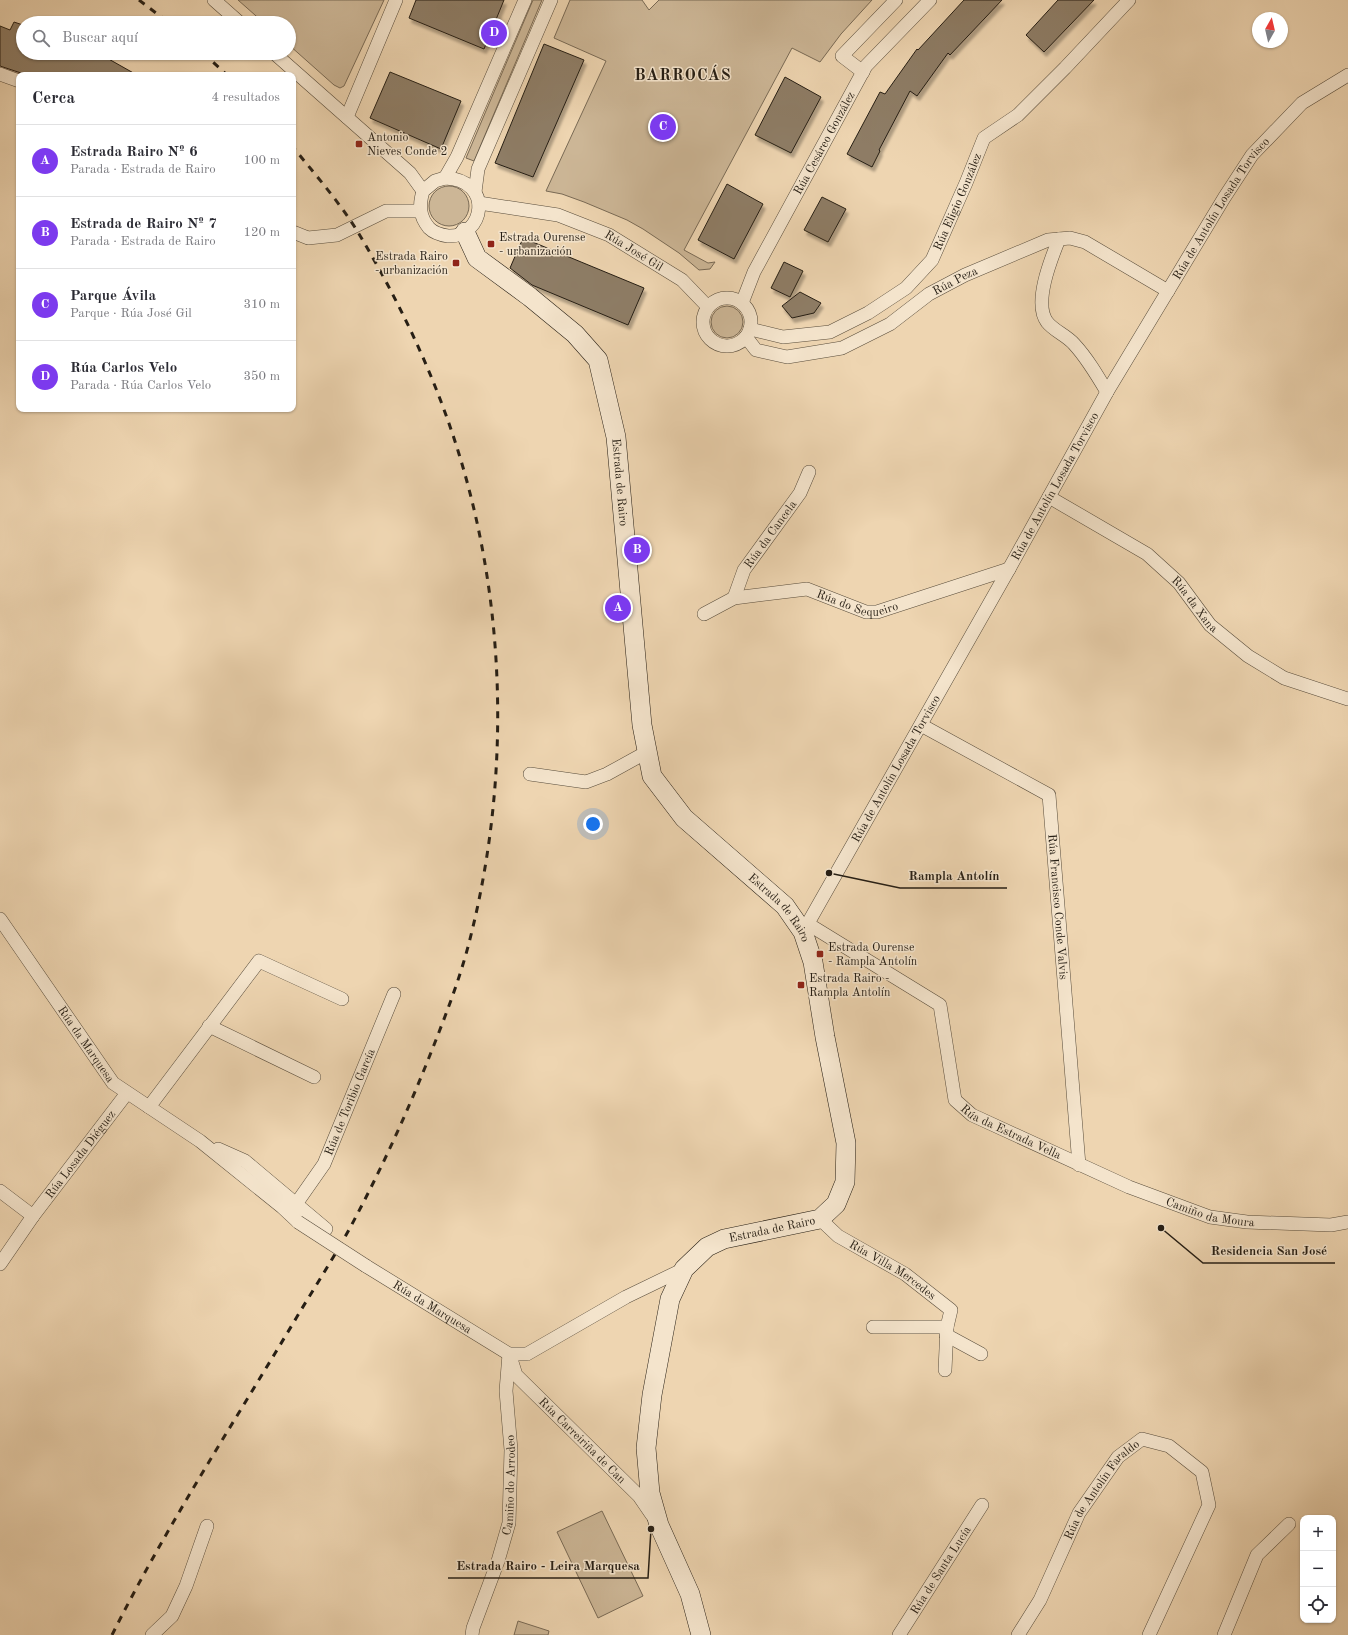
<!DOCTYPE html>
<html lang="es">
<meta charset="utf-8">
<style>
body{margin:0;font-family:"Old Standard TT",serif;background:#f2f2f3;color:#2b2b33}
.controls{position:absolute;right:12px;bottom:12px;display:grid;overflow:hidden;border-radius:8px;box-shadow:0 1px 3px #0004}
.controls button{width:36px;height:36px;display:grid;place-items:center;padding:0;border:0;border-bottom:1px solid #e1e1e2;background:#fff;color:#2b2b33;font:20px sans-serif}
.compass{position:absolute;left:1252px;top:12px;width:36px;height:36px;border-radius:50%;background:#fff;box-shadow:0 1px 3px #0004;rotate:8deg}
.you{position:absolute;left:593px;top:824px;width:14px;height:14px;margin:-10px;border:3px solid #fff;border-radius:50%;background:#1a73e8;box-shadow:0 0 0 6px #1a73e833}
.badge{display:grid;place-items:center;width:26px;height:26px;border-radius:50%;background:#7c3aed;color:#fff;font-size:13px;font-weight:700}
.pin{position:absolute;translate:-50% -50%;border:2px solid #fff;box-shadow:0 1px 4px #0006}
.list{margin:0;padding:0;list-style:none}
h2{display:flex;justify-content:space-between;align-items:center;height:52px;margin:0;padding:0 16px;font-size:17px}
h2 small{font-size:13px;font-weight:400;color:#7c7c81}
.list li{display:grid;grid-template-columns:26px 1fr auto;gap:12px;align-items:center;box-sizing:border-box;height:72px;padding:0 16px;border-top:1px solid #e1e1e2}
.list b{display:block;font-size:15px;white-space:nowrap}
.list p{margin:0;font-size:13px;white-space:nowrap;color:#7c7c81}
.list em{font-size:13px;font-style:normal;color:#7c7c81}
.icon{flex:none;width:22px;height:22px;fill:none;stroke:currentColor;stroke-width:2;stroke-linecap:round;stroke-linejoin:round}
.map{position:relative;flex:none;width:1348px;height:1635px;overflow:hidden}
.search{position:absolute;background:#fff;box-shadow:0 1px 3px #0004;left:16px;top:16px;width:280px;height:44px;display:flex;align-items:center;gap:10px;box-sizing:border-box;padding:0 14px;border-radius:22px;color:#7c7c81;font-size:15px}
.panel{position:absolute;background:#fff;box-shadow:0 1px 3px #0004;left:16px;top:72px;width:280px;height:340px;border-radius:8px}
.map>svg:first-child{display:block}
.green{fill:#ccb696;stroke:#796a55}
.building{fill:#8e7d66;stroke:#261e14;filter:url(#shadow)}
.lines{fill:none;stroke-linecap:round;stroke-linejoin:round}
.street-casing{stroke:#584c3b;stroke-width:14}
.secondary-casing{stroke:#261e14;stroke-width:20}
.street{stroke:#f4e4cc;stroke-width:13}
.secondary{stroke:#f4e4cc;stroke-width:19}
.rail{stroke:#261e14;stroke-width:3;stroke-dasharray:7 7;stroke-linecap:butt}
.street-bridge-casing{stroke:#584c3b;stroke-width:14;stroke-linecap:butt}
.street-bridge{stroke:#f4e4cc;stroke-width:13}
.poi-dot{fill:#8f2418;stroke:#f4e4cc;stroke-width:1.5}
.labels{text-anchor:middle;stroke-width:3;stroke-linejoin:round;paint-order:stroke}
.poi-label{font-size:12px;fill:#261e14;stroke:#f4e4cc;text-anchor:start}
.street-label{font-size:12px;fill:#261e14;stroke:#f4e4cc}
.district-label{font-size:16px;font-weight:bold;letter-spacing:1px;fill:#261e14;stroke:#f4e4cc}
.leader{fill:none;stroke:#261e14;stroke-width:1.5}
.callout-dot{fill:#261e14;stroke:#f4e4cc;stroke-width:1.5}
.callout-label{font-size:13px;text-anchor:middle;font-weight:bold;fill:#261e14;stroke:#f4e4cc;stroke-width:3;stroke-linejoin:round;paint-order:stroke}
</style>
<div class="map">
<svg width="1348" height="1635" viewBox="0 0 1348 1635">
<defs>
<filter id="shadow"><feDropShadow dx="2.5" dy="4.5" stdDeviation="1" flood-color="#0004"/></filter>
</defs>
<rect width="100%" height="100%" fill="#eed5b1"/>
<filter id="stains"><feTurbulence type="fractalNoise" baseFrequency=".005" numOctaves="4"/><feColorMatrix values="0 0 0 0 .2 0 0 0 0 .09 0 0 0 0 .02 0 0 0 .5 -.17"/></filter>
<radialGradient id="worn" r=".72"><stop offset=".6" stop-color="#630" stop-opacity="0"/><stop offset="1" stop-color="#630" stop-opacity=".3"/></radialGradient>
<g class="green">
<polygon points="238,0 384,0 344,86 340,88 334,85 289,45 289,23 264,23"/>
<polygon points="533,0 542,0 474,161 466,158"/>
<polygon points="570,0 642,0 649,10 659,0 872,0 841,34 820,62 792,48 684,250 708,263 715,262 710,269 699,270 679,253 643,229 627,220 584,202 562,194 546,191 606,61 554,38"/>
<circle cx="449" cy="206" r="20"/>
<circle cx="727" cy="322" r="16"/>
<polygon points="602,1511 643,1596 598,1618 557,1532"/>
<polygon points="518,1621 549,1631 548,1635 514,1635"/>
</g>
<g class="building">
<polygon points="416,0 504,0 484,49 409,18"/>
<polygon points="964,0 1002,0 950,55 948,53 917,96 910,91 879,150 880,151 872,167 847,154 880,92 885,94 917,49 918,50"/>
<polygon points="1058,0 1094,0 1044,52 1026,35"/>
<polygon points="14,22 23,25 23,53 98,53 137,75 27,75 0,66 0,26 10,30"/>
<polygon points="544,44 584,60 533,177 495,163"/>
<polygon points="390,72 461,101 441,149 370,118"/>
<polygon points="785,77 821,97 791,153 755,135"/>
<polygon points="727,184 763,204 734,259 698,240"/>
<polygon points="822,197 846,209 828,242 804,230"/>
<polygon points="523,238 644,288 628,325 532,285 510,268"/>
<polygon points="784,262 803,271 790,297 771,288"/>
<polygon points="800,292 821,303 814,313 792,318 782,306"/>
</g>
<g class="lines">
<defs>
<g id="street">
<polyline points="214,0 240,23"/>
<polyline points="274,53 410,173 423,191"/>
<polyline points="863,72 842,56 896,0"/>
<polyline points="0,74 19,81"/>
<polyline points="347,117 396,0"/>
<polyline points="445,178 457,157 525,0"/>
<path d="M445 178C495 180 484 238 448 236 441 235 434 233 429 228 419 216 419 205 423 191L435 181Z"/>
<polyline points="475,192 478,169 551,0"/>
<path id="s1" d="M479 203 558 215 609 235 682 280 707 306"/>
<polyline points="293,232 308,238 337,235 386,211 420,211"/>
<path d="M1059 239C1051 259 1033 303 1047 322 1054 331 1066 335 1074 344 1087 358 1097 375 1107 392"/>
<circle cx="727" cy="322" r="24"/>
<path id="s2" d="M742 303 754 272 866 66 930 0"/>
<path id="s3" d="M750 329 783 337 830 332 868 313 906 288 932 260 966 183 984 138 1018 115 1065 68 1129 0"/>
<path id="s4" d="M746 337 756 350 787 357 842 348 890 324 929 294 965 275 1048 240 1070 238 1085 242 1168 291"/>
<path id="s5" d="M1049 497 1147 554 1179 583 1210 625 1248 656 1284 678 1348 699"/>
<path id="s6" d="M734 598 744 570 800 493 809 472"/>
<path id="s7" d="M704 614 734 598 807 589 866 612H877L1009 569"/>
<path id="s8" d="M921 725 1049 795 1079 1165"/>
<polyline points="530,774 586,782 607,774 647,752"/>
<path id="s9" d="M0 919 113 1083 200 1141 282 1207 298 1222"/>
<path id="s10" d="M808 924 940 1005 955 1100 972 1115 1129 1187 1210 1217 1247 1222 1331 1225 1348 1222"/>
<path id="s11" d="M803 932 1009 569 1107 392 1224 198 1252 155 1302 103 1348 75"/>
<polyline points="209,1026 314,1077"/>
<polyline points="149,1107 259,961 342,999"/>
<polyline points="218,1149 245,1161 326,1229"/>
<polyline points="0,1191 33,1216"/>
<path id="s12" d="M296 1204 324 1164 394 994"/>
<path id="s13" d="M820 1219 838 1236 905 1274 951 1310 947 1327H873"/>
<path id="s14" d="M0 1264 33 1216 127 1093"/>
<path id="s15" d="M366 1266 509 1354H527L626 1297 684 1269"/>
<polyline points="946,1335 981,1354"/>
<path id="s16" d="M511 1359 516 1375 639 1496 652 1515"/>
<polyline points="945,1370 947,1327"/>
<polyline points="152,1635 172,1616 186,1586 207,1526"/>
<path id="s17" d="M472 1635 473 1628 498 1561 509 1523 511 1450 506 1391 509 1354"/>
<path id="s18" d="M899 1635 982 1505"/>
<path id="s19" d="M1018 1635 1040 1600 1079 1513 1118 1457 1142 1439 1169 1446 1202 1472 1209 1505 1149 1635"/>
<polyline points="1224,1635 1257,1555 1289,1524"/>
</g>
<g id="secondary">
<path id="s20" d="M465 232 477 258 530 297 575 334 598 360 616 437 642 725 652 776 684 818 785 906 803 932 813 962 825 1037 846 1143 845 1182 836 1204 820 1219 724 1239 707 1247 684 1269 670 1299 652 1395 646 1448 650 1493 659 1525 690 1594 701 1635"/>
</g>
</defs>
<use href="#street" class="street-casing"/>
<use href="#secondary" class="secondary-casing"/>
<use href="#street" class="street"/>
<use href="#secondary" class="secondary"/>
<g class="rail">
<polyline points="139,0 169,23"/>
<polyline points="203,53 227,75"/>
<path d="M112 1635C168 1523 237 1418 301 1310 318 1282 336 1254 351 1226 381 1170 407 1113 430 1055 445 1017 460 979 470 939 510 781 507 610 459 454 436 379 402 307 362 239 343 206 317 177 293 147"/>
</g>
<defs>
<polyline id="street-bridge" points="298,1222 366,1266"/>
</defs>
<use href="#street-bridge" class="street-bridge-casing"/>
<use href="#street-bridge" class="street-bridge"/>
</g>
<g class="poi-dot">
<rect x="355" y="140" width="8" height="8" rx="2"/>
<rect x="487" y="240" width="8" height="8" rx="2"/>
<rect x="452" y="259" width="8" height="8" rx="2"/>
<rect x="816" y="950" width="8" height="8" rx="2"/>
<rect x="797" y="981" width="8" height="8" rx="2"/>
</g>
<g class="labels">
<g class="poi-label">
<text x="367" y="141">Antonio<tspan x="367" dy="14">Nieves Conde 2</tspan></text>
<text x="499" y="241">Estrada Ourense<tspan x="499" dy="14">- urbanización</tspan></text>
<text x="448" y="260" text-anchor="end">Estrada Rairo<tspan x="448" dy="14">- urbanización</tspan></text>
<text x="828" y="951">Estrada Ourense<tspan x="828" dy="14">- Rampla Antolín</tspan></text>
<text x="809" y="982">Estrada Rairo -<tspan x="809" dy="14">Rampla Antolín</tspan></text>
</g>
<g class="street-label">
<text dy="4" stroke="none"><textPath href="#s2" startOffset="180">Rúa Cesáreo González</textPath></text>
<text dy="4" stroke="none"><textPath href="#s3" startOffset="271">Rúa Eligio González</textPath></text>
<text dy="4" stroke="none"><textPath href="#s11" startOffset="836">Rúa de Antolín Losada Torvisco</textPath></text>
<text dy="4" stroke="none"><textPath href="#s1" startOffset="164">Rúa José Gil</textPath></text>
<text dy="4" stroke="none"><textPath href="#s4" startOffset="236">Rúa Peza</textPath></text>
<text dy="4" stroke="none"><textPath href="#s20" startOffset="312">Estrada de Rairo</textPath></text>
<text dy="4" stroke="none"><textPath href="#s11" startOffset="512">Rúa de Antolín Losada Torvisco</textPath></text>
<text dy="4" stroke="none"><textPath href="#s6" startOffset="74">Rúa da Cancela</textPath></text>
<text dy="4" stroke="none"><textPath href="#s7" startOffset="161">Rúa do Sequeiro</textPath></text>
<text dy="4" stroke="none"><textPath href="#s5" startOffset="183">Rúa da Xana</textPath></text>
<text dy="4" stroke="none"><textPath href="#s11" startOffset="188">Rúa de Antolín Losada Torvisco</textPath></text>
<text dy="4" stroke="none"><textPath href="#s8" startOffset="258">Rúa Francisco Conde Valvis</textPath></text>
<text dy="4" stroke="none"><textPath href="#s20" startOffset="792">Estrada de Rairo</textPath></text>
<text dy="4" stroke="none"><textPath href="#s9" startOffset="152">Rúa da Marquesa</textPath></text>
<text dy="4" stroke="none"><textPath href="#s12" startOffset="116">Rúa de Toribio García</textPath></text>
<text dy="4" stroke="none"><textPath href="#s10" startOffset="316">Rúa da Estrada Vella</textPath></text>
<text dy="4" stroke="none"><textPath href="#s14" startOffset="136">Rúa Losada Diéguez</textPath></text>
<text dy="4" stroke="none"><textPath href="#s10" startOffset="532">Camiño da Moura</textPath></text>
<text transform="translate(772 1229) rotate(-12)" y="4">Estrada de Rairo</text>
<text dy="4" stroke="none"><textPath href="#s13" startOffset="89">Rúa Villa Mercedes</textPath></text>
<text dy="4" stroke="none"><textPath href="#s15" startOffset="78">Rúa da Marquesa</textPath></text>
<text dy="4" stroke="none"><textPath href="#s16" startOffset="110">Rúa Carreiriña de Can</textPath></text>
<text dy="4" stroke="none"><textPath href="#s17" startOffset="156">Camiño do Arrodeo</textPath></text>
<text dy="4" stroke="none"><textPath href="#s19" startOffset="169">Rúa de Antolín Faraldo</textPath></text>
<text dy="4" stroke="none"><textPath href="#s18" startOffset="77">Rúa de Santa Lucía</textPath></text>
</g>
<g class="district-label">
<text x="683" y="80">BARROCÁS</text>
</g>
</g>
<path class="leader" d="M829 873L900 888H1007M1161 1228L1203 1263H1335M651 1529L648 1578H448"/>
<g class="callout-dot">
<circle cx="829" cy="873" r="4"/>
<circle cx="1161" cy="1228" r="4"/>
<circle cx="651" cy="1529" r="4"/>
</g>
<g class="callout-label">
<text x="954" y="880">Rampla Antolín</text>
<text x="1269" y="1255">Residencia San José</text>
<text x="548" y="1570">Estrada Rairo - Leira Marquesa</text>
</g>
<rect width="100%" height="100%" filter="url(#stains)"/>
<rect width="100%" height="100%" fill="url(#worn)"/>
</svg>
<div class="controls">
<button>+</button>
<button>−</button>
<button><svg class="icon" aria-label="locate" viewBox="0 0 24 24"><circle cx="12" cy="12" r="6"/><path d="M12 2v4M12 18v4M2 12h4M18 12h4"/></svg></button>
</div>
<svg class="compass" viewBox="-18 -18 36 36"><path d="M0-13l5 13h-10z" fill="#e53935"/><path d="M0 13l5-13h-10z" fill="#7c7c81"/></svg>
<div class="you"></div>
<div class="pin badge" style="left:618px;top:608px">A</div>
<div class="pin badge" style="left:637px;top:550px">B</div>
<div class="pin badge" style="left:663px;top:127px">C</div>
<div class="pin badge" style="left:494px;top:33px">D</div>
<div class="search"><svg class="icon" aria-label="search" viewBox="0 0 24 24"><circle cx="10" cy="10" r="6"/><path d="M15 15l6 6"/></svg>Buscar aquí</div>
<section class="panel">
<h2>Cerca<small>4 resultados</small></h2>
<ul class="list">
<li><span class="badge">A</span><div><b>Estrada Rairo Nº 6</b><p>Parada · Estrada de Rairo</p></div><em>100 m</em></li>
<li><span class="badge">B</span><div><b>Estrada de Rairo Nº 7</b><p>Parada · Estrada de Rairo</p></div><em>120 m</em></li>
<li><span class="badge">C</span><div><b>Parque Ávila</b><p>Parque · Rúa José Gil</p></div><em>310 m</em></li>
<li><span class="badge">D</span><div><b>Rúa Carlos Velo</b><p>Parada · Rúa Carlos Velo</p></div><em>350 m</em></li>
</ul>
</section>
</div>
